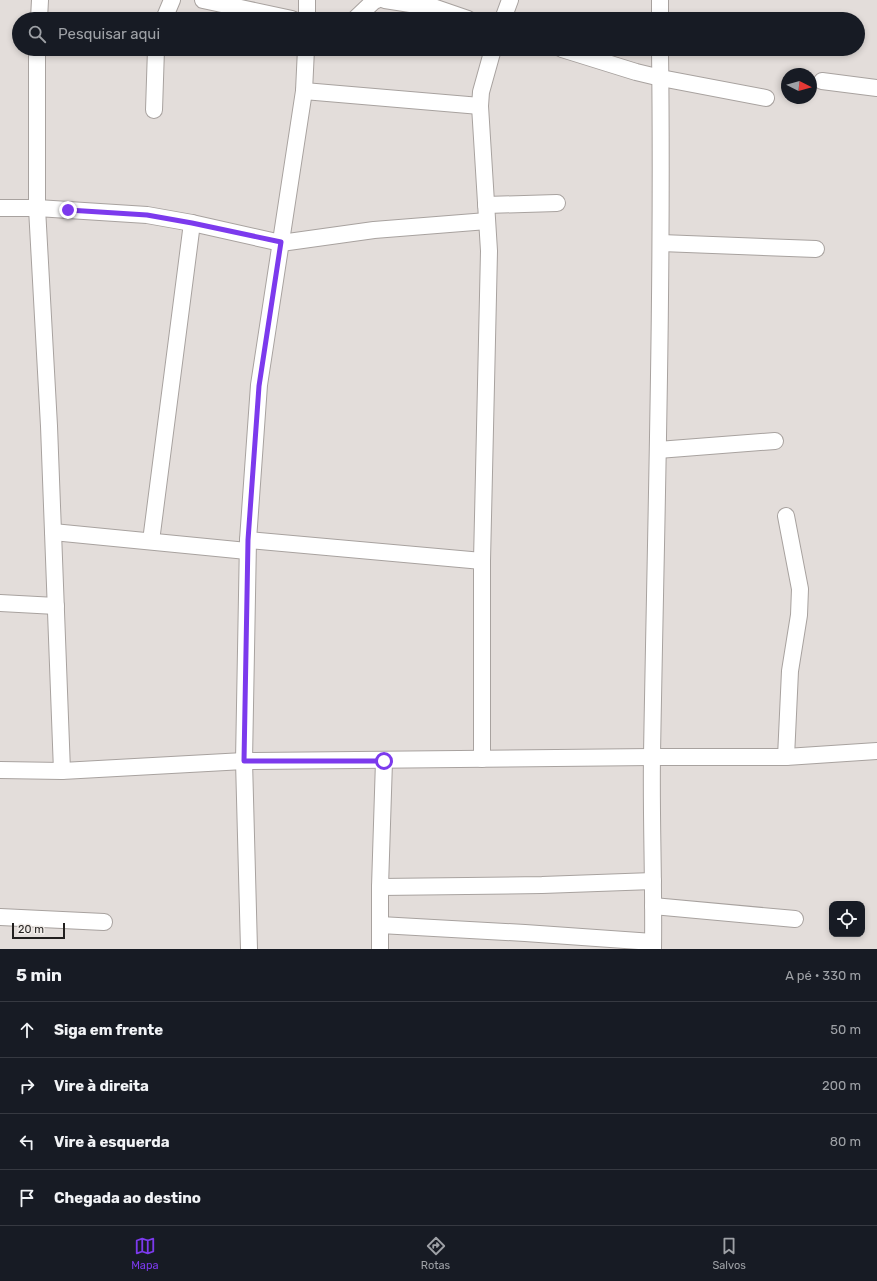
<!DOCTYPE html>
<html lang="pt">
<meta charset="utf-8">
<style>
body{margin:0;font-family:Rubik,sans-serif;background:#20242c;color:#f1f3f6}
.controls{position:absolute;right:12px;bottom:12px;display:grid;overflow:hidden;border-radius:8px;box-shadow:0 2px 6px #0003}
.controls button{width:36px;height:36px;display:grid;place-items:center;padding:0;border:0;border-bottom:1px solid #363941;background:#171b24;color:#f1f3f6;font:20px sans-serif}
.compass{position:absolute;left:781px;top:68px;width:36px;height:36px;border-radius:50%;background:#171b24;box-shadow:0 2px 6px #0003;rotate:96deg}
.scale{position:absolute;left:12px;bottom:10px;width:53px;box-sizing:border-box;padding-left:4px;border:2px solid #211f1e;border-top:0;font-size:11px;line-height:14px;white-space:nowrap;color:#211f1e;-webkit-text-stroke:3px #f0ebe7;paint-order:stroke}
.stop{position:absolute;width:12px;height:12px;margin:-9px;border:3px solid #7c3aed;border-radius:50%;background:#fff}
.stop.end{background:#7c3aed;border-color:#fff;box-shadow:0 1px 4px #0008}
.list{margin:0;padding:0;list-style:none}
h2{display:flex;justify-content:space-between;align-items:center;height:52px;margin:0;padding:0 16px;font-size:17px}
h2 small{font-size:13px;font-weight:400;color:#9ea1a6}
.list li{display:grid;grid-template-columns:26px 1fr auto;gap:12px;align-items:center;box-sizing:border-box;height:56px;padding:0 16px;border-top:1px solid #363941}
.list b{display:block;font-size:15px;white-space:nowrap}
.list em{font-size:13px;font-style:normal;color:#9ea1a6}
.icon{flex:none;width:22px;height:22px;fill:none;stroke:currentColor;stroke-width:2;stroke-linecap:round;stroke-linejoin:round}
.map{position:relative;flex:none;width:877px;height:949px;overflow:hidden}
.search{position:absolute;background:#171b24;box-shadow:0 2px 6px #0003;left:12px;right:12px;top:12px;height:44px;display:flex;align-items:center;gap:10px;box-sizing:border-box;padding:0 14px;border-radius:22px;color:#9ea1a6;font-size:15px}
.sheet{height:276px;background:#171b24}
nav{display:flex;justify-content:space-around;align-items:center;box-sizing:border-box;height:56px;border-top:1px solid #363941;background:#171b24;font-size:11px;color:#9ea1a6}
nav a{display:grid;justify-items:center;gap:2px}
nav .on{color:#7c3aed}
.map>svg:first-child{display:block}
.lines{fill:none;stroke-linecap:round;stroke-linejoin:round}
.minor-casing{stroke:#a8a29f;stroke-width:18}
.minor{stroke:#fff;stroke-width:16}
.route{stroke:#7c3aed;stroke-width:5}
</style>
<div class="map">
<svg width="877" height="949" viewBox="0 0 877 949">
<rect width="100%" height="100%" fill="#e3ddda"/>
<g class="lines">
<defs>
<g id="minor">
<polyline points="203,0 292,19"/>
<polyline points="307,0 307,19"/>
<polyline points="385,0 436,8 468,19"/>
<polyline points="660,0 660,19"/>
<polyline points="39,19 40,0"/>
<polyline points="164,19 172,0"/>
<polyline points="355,19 374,1 377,0"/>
<polyline points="503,19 510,0"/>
<polyline points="37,49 37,208 49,426 62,771"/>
<polyline points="562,49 636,72 661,78 766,98"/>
<polyline points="822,81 877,88"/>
<polyline points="304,91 480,106"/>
<polyline points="154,110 156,49"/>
<polyline points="486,205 557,203"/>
<polyline points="0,208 37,208 147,215 192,223 281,243 374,230 487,221"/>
<polyline points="661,243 816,249"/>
<polyline points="658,450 775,441"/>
<polyline points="53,532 247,551"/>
<polyline points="248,540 482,561"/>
<polyline points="151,541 192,223"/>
<polyline points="0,603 56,606"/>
<polyline points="786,757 790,671 799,615 800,589 786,516"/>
<polyline points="482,759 482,561 489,251 480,106 481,92 493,49"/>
<polyline points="0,770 62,771 244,761 652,757 786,757 877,751"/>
<polyline points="380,887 542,885 653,881"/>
<polyline points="653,906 795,919"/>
<polyline points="0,917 104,922"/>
<polyline points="380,925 525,933 653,942"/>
<polyline points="249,949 244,761 248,540 259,385 304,91 306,49"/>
<polyline points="380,949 380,887 384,761"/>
<path d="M653 949C654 884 651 819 652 755 656 519 663 284 660 49"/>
</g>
</defs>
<use href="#minor" class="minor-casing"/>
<use href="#minor" class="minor"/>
</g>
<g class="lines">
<polyline class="route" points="68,210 147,215 192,223 281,242 259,386 248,540 244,761 384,761"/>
</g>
</svg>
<div class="controls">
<button><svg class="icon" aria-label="locate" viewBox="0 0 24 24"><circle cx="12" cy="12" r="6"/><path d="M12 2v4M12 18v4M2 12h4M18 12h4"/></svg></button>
</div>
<svg class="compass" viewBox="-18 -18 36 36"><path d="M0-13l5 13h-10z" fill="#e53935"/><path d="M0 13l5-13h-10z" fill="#9ea1a6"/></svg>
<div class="scale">20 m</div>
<div class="stop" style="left:384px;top:761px"></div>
<div class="stop end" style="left:68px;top:210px"></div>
<div class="search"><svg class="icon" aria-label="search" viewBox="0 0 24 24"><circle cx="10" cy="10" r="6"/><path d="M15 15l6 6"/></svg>Pesquisar aqui</div>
</div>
<section class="sheet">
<h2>5 min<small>A pé · 330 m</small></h2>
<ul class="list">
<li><svg class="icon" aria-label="ahead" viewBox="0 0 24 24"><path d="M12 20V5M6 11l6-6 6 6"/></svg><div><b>Siga em frente</b></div><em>50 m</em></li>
<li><svg class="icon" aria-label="right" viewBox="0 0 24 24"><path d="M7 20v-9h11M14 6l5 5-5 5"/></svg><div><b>Vire à direita</b></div><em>200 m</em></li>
<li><svg class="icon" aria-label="left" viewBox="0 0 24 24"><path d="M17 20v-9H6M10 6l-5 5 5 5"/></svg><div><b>Vire à esquerda</b></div><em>80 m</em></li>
<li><svg class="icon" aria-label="arrive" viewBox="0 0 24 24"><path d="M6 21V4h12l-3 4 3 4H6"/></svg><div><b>Chegada ao destino</b></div></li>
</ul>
</section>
<nav>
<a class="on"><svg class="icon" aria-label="map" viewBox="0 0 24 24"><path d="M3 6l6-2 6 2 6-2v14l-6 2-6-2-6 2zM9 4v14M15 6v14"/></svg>Mapa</a>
<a><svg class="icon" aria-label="directions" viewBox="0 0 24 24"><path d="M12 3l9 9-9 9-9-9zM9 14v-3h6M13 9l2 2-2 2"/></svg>Rotas</a>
<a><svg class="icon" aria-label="saved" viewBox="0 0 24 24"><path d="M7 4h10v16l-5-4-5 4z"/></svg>Salvos</a>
</nav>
